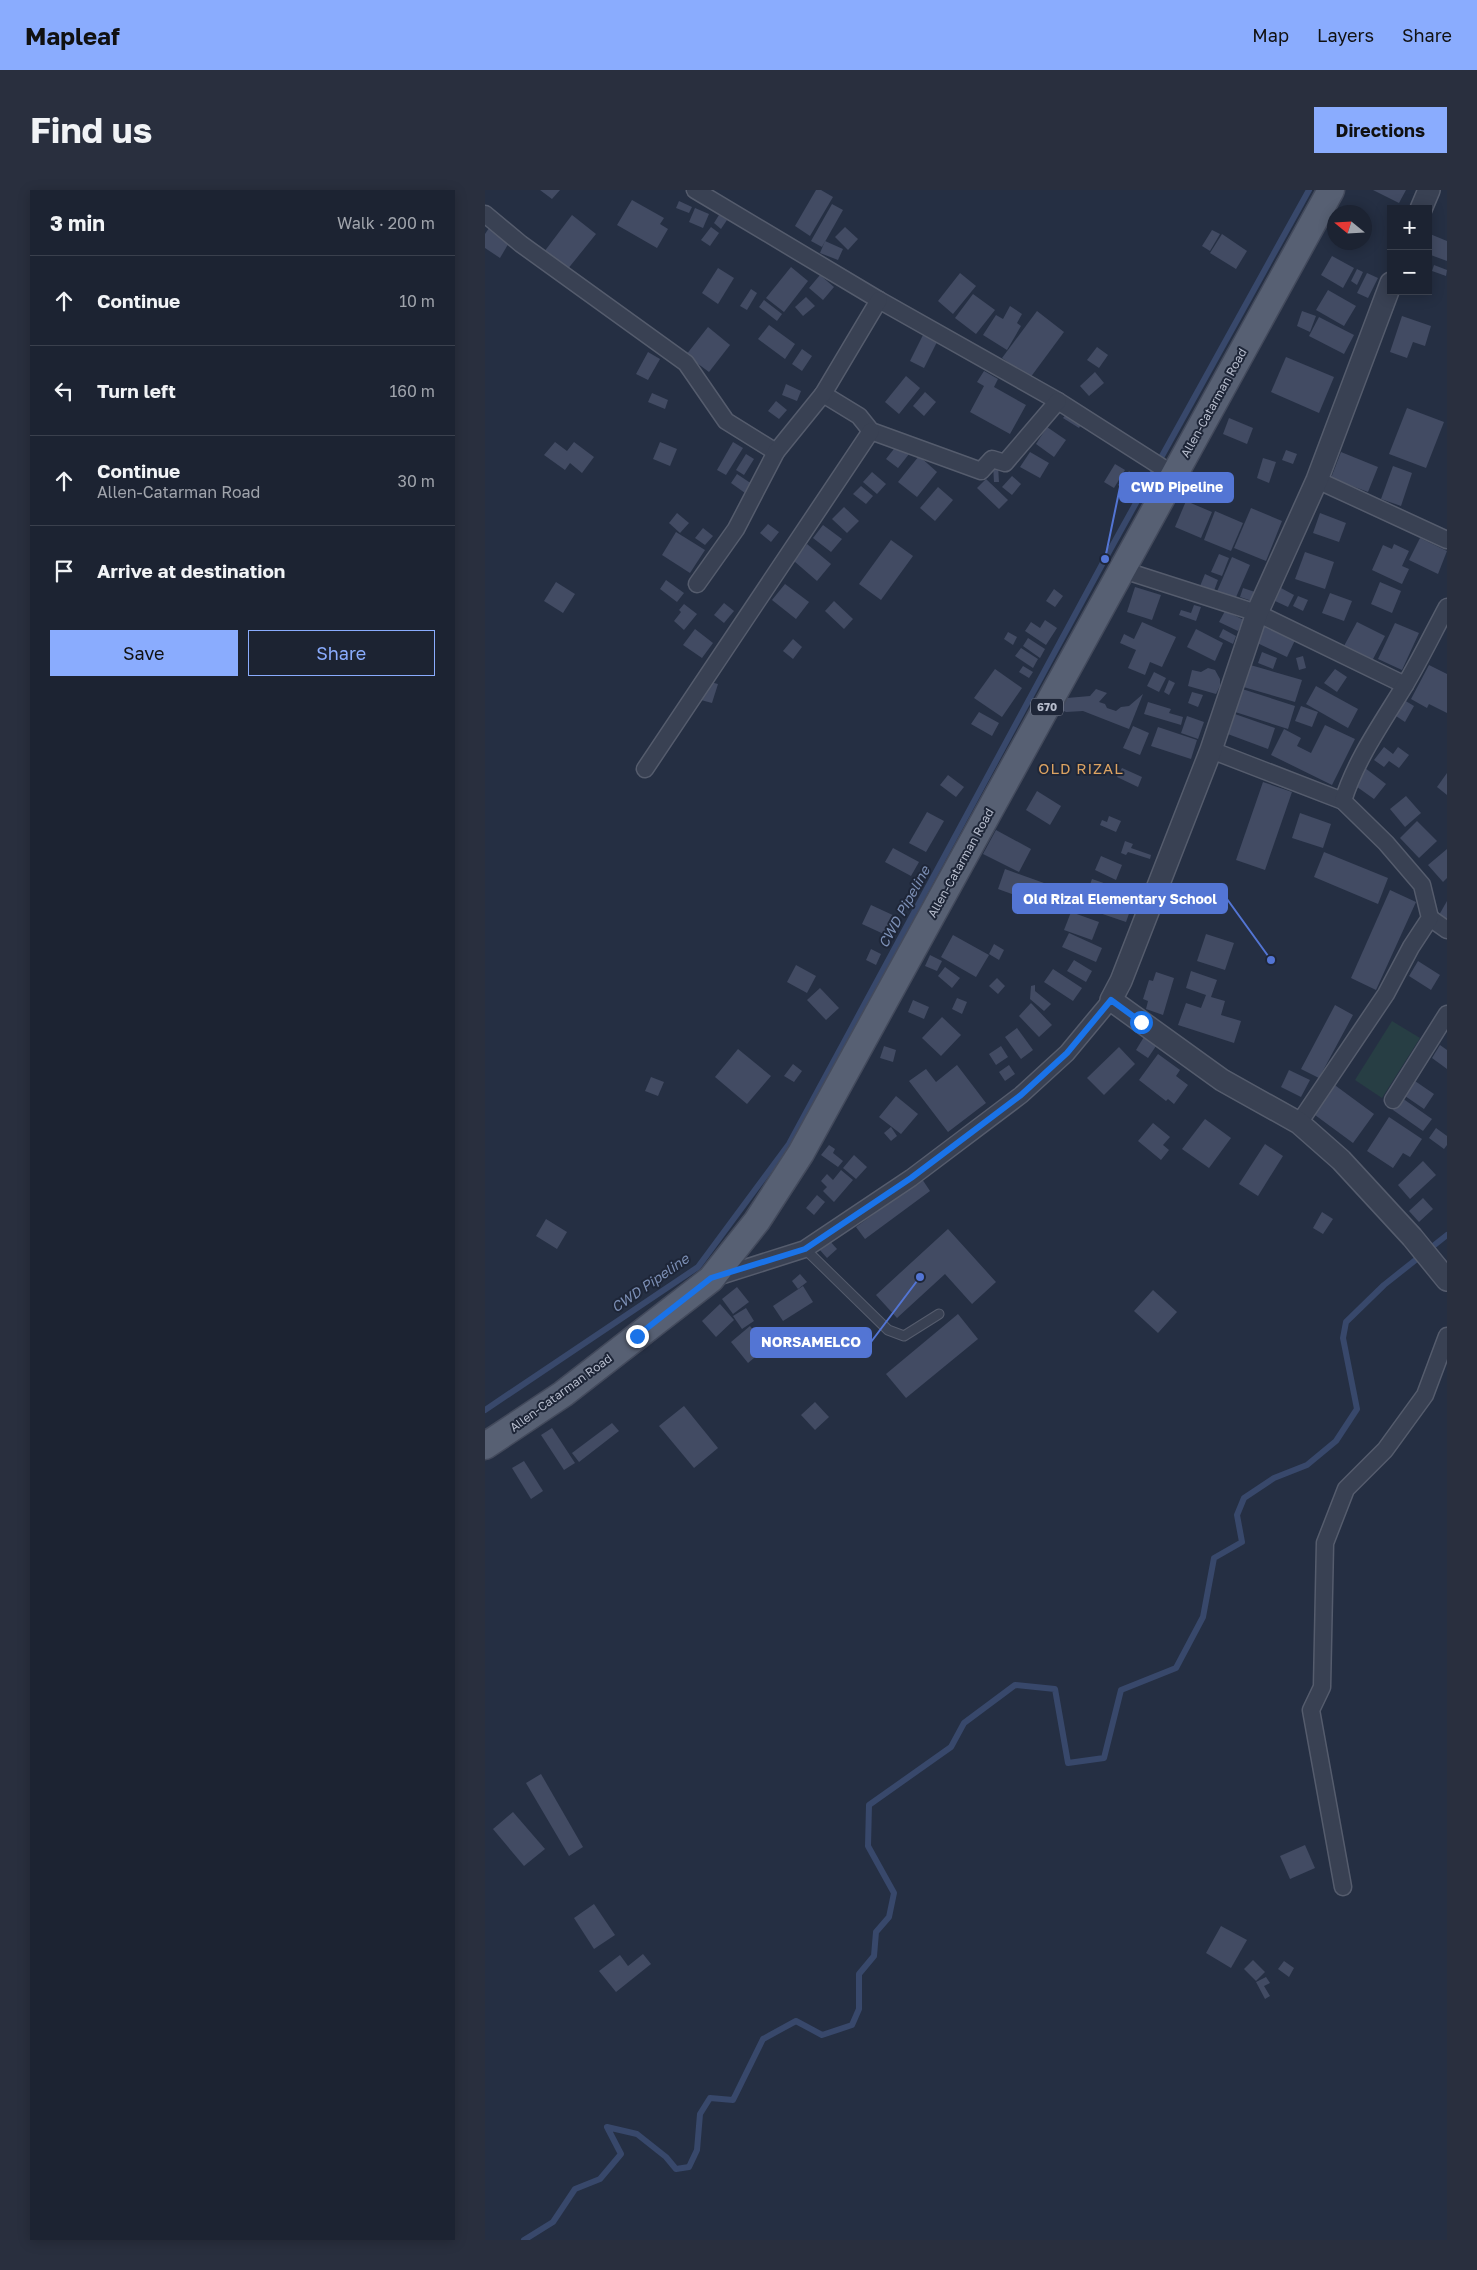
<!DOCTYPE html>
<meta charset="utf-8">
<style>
body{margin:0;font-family:"Golos Text",sans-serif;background:#292f3e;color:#f1f3f6}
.controls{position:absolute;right:15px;top:15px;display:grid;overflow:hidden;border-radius:0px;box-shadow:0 2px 12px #0003}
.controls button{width:45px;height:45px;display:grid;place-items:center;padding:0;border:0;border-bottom:1px solid #3a404d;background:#1c2332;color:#f1f3f6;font:25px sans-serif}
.compass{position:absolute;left:842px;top:15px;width:45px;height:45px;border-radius:50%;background:#1c2332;box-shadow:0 2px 12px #0003;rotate:288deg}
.stop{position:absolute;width:15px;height:15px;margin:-11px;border:4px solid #1a73e8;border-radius:50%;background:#fff}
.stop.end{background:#1a73e8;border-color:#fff;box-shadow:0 1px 5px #0008}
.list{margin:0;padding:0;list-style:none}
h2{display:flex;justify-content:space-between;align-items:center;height:65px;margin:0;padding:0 20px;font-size:21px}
h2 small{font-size:16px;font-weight:400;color:#a0a4ac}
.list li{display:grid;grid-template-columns:32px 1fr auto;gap:15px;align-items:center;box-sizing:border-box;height:90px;padding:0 20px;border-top:1px solid #3a404d}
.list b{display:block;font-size:19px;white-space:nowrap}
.list p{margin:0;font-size:16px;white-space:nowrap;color:#a0a4ac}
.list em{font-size:16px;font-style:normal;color:#a0a4ac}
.actions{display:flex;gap:10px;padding:15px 20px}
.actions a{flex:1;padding:11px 0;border:1px solid #8aacfe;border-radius:0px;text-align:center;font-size:18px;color:#8aacfe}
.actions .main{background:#8aacfe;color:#111}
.icon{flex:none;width:28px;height:28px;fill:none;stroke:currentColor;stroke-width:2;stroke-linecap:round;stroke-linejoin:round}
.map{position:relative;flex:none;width:962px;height:2050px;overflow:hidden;border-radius:0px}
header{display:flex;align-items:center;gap:30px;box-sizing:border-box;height:70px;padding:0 25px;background:#8aacfe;color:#111}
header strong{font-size:24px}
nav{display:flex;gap:28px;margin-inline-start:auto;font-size:18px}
.intro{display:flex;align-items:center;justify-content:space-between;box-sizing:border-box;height:120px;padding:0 30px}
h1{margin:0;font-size:35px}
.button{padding:12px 22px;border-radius:0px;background:#8aacfe;color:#111;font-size:18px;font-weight:700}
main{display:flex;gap:30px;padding:0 30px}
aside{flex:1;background:#1c2332;border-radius:0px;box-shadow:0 2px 12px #0003}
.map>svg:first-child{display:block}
.green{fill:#273e44}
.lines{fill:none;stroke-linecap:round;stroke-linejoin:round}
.stream{stroke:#38486b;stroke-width:6}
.building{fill:#424b63}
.service-casing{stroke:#555c6d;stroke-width:11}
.minor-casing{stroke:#555c6d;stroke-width:19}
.tertiary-casing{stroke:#555c6d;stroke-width:24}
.primary-casing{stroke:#434a5c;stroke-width:29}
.service{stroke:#394153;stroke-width:9}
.minor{stroke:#394153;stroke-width:16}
.tertiary{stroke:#394153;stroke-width:21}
.primary{stroke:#576073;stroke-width:26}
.route{stroke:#1a73e8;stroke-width:6}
.labels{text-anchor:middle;stroke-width:4;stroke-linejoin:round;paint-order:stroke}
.shield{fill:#1e2638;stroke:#8990a0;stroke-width:1}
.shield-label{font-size:11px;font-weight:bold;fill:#b7bdcd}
.street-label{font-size:12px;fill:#b7bdcd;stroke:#1e2638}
.water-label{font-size:14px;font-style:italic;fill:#7c8fb5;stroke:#1e2638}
.quarter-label{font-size:15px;letter-spacing:1px;fill:#dca362;stroke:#1e2638}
.leader{fill:none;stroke:#5375d4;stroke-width:2}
.callout-dot{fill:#5375d4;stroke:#1e2638;stroke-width:2}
.callout{fill:#5375d4;stroke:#5375d4;stroke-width:2}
.callout-label{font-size:14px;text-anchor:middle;font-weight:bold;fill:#fff}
</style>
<header>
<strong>Mapleaf</strong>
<nav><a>Map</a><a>Layers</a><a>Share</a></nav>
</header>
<div class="intro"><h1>Find us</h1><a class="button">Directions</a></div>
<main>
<aside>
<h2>3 min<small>Walk · 200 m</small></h2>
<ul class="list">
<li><svg class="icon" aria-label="ahead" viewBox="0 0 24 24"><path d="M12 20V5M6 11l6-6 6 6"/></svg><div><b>Continue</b></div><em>10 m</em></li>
<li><svg class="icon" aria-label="left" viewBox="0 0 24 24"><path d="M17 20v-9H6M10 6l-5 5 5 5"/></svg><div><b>Turn left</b></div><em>160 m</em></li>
<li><svg class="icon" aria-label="ahead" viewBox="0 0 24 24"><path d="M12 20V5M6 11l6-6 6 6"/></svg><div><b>Continue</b><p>Allen-Catarman Road</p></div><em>30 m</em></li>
<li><svg class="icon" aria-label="arrive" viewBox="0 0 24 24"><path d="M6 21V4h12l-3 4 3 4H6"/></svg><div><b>Arrive at destination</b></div></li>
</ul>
<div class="actions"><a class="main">Save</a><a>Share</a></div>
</aside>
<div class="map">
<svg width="962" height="2050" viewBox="0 0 962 2050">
<rect width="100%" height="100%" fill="#252f43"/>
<polygon class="green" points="907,831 935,848 897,908 870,890"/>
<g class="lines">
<g class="stream">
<polyline points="0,1220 213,1077 304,954 620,369 824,0"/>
<polyline points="39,2050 68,2032 90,1999 115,1989 136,1964 122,1937 152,1944 181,1967 191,1979 204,1977 212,1960 215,1924 225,1908 248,1910 278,1849 311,1831 337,1845 367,1835 374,1819 374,1784 389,1766 391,1742 404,1727 409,1703 383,1656 384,1615 466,1557 479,1533 530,1495 570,1499 583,1573 619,1568 636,1500 691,1478 718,1427 729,1368 757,1352 752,1325 759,1308 789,1288 822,1275 851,1251 872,1219 858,1148 861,1132 899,1095 962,1045"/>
</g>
</g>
<g class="building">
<polygon points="55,0 75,0 67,9"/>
<polygon points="331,0 336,0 348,7 325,46 310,36"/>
<polygon points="888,0 921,0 914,13"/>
<polygon points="147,10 179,28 175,34 183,39 172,58 132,35"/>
<polygon points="194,11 207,17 204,23 191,18"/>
<polygon points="347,14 358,20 337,57 326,51"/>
<polygon points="210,18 224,24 218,38 204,32"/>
<polygon points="87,25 111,44 82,80 59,62"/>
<polygon points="234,25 242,30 236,39 229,33"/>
<polygon points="226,37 234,43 225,56 216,50"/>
<polygon points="360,37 373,49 363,60 350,47"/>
<polygon points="4,38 25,51 15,68 0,58 0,44"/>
<polygon points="727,40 735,44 725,61 717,56"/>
<polygon points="737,44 762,61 751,79 725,63"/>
<polygon points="945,44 962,51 962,71 943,64"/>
<polygon points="340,51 358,59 353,70 335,63"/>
<polygon points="847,66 869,78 858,98 836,85"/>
<polygon points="949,75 962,80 961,86 947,81"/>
<polygon points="306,77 323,91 299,122 281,108"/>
<polygon points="233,78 249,88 233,114 217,103"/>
<polygon points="872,79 878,82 872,95 866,91"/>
<polygon points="475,83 491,96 468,124 453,111"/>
<polygon points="882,83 893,88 883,108 872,103"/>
<polygon points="335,85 349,97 338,110 324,98"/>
<polygon points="266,99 272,103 262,120 255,116"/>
<polygon points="843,100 871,116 859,136 831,120"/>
<polygon points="488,104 510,120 491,144 470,128"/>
<polygon points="321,107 330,116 318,126 310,117"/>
<polygon points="279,110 297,124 292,131 274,117"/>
<polygon points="525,116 537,124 532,133 536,136 522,160 498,145 511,125 518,129"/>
<polygon points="552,121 579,142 545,188 517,168"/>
<polygon points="817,121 831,126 825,142 812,136"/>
<polygon points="917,126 946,136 940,156 928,152 922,168 905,162"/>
<polygon points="834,127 869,145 859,164 824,146"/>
<polygon points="284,135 310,154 300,169 273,149"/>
<polygon points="223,137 245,155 224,182 201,165"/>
<polygon points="439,143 453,150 439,178 425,171"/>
<polygon points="612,157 623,165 614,178 602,170"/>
<polygon points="317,159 327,166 317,181 307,174"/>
<polygon points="163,162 175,169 163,190 151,184"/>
<polygon points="801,167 849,187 834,223 786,202"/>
<polygon points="499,181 513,189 509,197 541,215 525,244 485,222 499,196 492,192"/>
<polygon points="610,182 619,193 604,206 595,196"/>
<polygon points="421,186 435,198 414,224 400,212"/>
<polygon points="301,194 316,201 312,211 297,205"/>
<polygon points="440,202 451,212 439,226 428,216"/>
<polygon points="167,203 183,210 180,219 163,212"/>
<polygon points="291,211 302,220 294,229 283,221"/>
<polygon points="922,218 959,232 941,278 904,264"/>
<polygon points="582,223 597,233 594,238 578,228"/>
<polygon points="744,228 768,238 762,254 738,244"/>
<polygon points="562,237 581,250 569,267 551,254"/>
<polygon points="70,252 82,261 89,252 109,267 97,283 85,273 80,280 59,265"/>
<polygon points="175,252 192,259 185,276 168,269"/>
<polygon points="248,252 258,258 241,285 232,280"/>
<polygon points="412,255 424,264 413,278 401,269"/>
<polygon points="801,260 812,264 808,274 797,270"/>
<polygon points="545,262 564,273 555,288 535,277"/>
<polygon points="856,262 893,277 883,302 846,288"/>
<polygon points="261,264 269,269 259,285 251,280"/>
<polygon points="434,266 452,282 432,307 413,292"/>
<polygon points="778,268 791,272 784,293 772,288"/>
<polygon points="630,274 640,280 629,298 619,292"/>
<polygon points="508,275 513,275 514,292 509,292"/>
<polygon points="908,276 927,283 916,316 896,309"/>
<polygon points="644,281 656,290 646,304 633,295"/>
<polygon points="387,282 401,294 392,304 378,292"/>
<polygon points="252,284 267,294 260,303 246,293"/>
<polygon points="527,286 536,294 527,305 517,297"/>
<polygon points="501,289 523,310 514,319 492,298"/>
<polygon points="376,296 388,306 381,314 368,304"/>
<polygon points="453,297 468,310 450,331 435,318"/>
<polygon points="701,311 727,322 716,348 690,337"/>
<polygon points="359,317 374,331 362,343 347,329"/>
<polygon points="766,318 797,331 781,371 749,358"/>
<polygon points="730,321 758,333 746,361 719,350"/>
<polygon points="192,323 204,333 195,343 184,333"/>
<polygon points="835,323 861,333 854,352 828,343"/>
<polygon points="283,334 294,342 286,352 275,343"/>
<polygon points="338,335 357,349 346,362 328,348"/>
<polygon points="218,338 228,346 220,355 210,348"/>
<polygon points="191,342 220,360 205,383 177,365"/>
<polygon points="935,348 962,361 953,384 924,370"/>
<polygon points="406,350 428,366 396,410 374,394"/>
<polygon points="322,354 346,374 332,391 309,371"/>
<polygon points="909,354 924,361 917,376 924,379 917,394 887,380 898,355 907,359"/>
<polygon points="820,362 849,372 840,399 810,389"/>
<polygon points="734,364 744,368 737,386 726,382"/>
<polygon points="747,367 765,375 748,414 730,406"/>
<polygon points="720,384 733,390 727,406 713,401"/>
<polygon points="181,390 199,403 192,412 175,399"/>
<polygon points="71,392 90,404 78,423 59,411"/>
<polygon points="895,392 916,401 907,423 886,414"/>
<polygon points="300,394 324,412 311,429 287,410"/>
<polygon points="650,397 676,405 667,430 642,422"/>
<polygon points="758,398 770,402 767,411 755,407"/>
<polygon points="796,398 809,405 803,417 790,411"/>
<polygon points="569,399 578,406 570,417 561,411"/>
<polygon points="845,403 867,411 859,431 837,423"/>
<polygon points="813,406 823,410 818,421 808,416"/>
<polygon points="349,411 368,429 359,439 340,421"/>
<polygon points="239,413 249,421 239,433 229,425"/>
<polygon points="199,414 212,424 199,440 189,431 196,422 194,420"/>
<polygon points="709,415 716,417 711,431 694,425 696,420 706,423"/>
<polygon points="740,421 759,430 753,441 734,432"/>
<polygon points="560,430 572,438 561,455 540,441 546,432 555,438"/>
<polygon points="780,431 812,446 802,467 770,452"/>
<polygon points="657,432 691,447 677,477 665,472 660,485 643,478 651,460 635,453 639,444 649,449"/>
<polygon points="872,432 900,446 887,471 859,456"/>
<polygon points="910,433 934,443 917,480 893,469"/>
<polygon points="210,439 228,453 217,468 198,455"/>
<polygon points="711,439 738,453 730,471 702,457"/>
<polygon points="738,439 751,446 748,454 734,447"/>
<polygon points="523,442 532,447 528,455 519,449"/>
<polygon points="543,448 560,459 555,468 538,456"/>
<polygon points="308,449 317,457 308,469 298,461"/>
<polygon points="536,458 553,469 548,478 530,466"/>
<polygon points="777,462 792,468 788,479 773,473"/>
<polygon points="818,466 821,478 814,480 811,468"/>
<polygon points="762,474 817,490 810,512 755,496"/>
<polygon points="944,475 962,484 962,523 944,514 942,518 926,509"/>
<polygon points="538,476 548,482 544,488 534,482"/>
<polygon points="723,478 730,480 735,489 735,496 731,504 703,496 707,480 716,482"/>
<polygon points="510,479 537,498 517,527 489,508"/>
<polygon points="850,479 862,487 852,502 839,493"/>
<polygon points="669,482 681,488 674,502 662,496"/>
<polygon points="684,490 690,493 684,505 679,502"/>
<polygon points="221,491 233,494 227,513 216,510"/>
<polygon points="831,496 873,519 863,538 821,514"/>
<polygon points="754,498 810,516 803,539 747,521"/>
<polygon points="611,499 622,503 614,512 620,514 622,518 631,521 636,517 644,516 658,504 644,539 598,521 581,522 575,519 582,508 605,506"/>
<polygon points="707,502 718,505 713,517 703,513"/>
<polygon points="919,510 929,516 920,532 911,526"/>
<polygon points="663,512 686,519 684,523 698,527 696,535 659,524"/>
<polygon points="816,516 833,522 827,537 810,531"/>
<polygon points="494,522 514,533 507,546 486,534"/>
<polygon points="747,523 790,538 783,559 740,543"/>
<polygon points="702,526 719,532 713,549 696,543"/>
<polygon points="840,535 870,549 847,595 786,565 799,539 816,548 812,556 826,563"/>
<polygon points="648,536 664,543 655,565 638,558"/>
<polygon points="673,537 712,550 706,569 666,556"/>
<polygon points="899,557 908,564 913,557 924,565 914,578 904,571 899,577 889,570"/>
<polygon points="637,578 657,587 653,597 632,587"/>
<polygon points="880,578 901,594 889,609 868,594"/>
<polygon points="962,583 962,605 952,597"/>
<polygon points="463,585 479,597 471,607 455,595"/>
<polygon points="778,592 807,602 780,680 751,670"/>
<polygon points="552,601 576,616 565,635 541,620"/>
<polygon points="921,606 936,623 920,637 905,619"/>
<polygon points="442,622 459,631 441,662 424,653"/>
<polygon points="815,623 846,634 838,658 807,648"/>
<polygon points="624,626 636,631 631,642 615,635 617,630 622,632"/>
<polygon points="932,631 952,651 934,668 915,648"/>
<polygon points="511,640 546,659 534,682 498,664"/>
<polygon points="640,651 648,654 646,658 666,665 665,669 643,662 641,665 636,663"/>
<polygon points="408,658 434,672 426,686 400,672"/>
<polygon points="962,659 962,688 958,692 943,675"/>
<polygon points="839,662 903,688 893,714 829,687"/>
<polygon points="616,666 637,675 631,690 610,680"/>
<polygon points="520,679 559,693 552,713 513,699"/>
<polygon points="607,689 651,704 641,732 597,717"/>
<polygon points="905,700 931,712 891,800 866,788"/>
<polygon points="962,711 962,730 954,725"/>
<polygon points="386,715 412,727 403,746 377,734"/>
<polygon points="586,722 614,732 607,750 579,740"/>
<polygon points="584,743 617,758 611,772 577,757"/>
<polygon points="721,744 749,753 740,780 712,771"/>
<polygon points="468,745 504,765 491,787 456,767"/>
<polygon points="509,754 519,760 514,770 504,764"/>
<polygon points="386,759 396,764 391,775 381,770"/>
<polygon points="445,765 457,771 452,781 440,776"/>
<polygon points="589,770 607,781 601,792 582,781"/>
<polygon points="933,771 955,785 946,800 924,786"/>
<polygon points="311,775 331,786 322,803 302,792"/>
<polygon points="460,777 475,788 467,798 453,786"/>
<polygon points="568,779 597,798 588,811 559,792"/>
<polygon points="706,781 732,790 726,807 740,811 736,825 756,831 749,853 693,835 701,813 716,818 721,805 701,798"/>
<polygon points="671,782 689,788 678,825 661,819 663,811 658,809 664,790 668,791"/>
<polygon points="512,788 520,796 513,804 504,796"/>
<polygon points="550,795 550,801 566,814 559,821 545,809 546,796"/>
<polygon points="335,798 354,818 341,830 322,810"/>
<polygon points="472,808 482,812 477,824 467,819"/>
<polygon points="428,810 444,817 439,829 423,822"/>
<polygon points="546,813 567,835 554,847 534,826"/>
<polygon points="850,815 868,825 834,888 816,879"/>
<polygon points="457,827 476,845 456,866 437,848"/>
<polygon points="532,838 548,860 536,869 520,847"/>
<polygon points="662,842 675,850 663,868 651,860"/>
<polygon points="955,855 962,860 962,879 947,868"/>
<polygon points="399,856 411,860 408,872 395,868"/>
<polygon points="516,856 523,867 511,875 504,864"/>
<polygon points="634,857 650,874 619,905 602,888"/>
<polygon points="253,859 286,886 262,914 230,887"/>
<polygon points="673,864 695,880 691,886 703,895 689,914 683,909 681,911 654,890"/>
<polygon points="308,874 317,881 309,892 299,886"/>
<polygon points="472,875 501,913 463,942 424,891 441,879 451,892"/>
<polygon points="524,875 530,884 520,891 514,882"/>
<polygon points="804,880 825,890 816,907 796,897"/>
<polygon points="166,887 179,892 173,906 160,901"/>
<polygon points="930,891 949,904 939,919 920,906"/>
<polygon points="847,893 889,924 868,953 826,922"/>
<polygon points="411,906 433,924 416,944 394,927"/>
<polygon points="917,908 947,929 938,941 908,920"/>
<polygon points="904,927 937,949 925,967 918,963 908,978 882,961"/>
<polygon points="720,929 746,948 724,978 697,959"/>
<polygon points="668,933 685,947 678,955 684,960 676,970 653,951"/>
<polygon points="406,937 412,946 406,951 399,943"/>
<polygon points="951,938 962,946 962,955 959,959 944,948"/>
<polygon points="780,954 798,966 773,1006 754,994"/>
<polygon points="344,955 350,959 348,963 358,971 353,977 336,965"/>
<polygon points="369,965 382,977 371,989 358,978"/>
<polygon points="938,971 951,985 925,1009 913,995"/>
<polygon points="356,980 368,990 349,1012 338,1001 342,997 336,991 342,984 348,990"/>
<polygon points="437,989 445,1001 380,1049 371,1037"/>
<polygon points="332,1005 340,1012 329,1025 321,1018"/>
<polygon points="938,1008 948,1019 934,1032 924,1021"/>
<polygon points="837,1022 848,1029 838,1044 828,1038"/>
<polygon points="61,1029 82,1042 72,1059 51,1046"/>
<polygon points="463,1039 511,1092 487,1114 460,1084 412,1128 391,1105"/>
<polygon points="344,1050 352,1059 342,1068 334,1059"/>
<polygon points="315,1084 322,1092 313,1099 307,1091"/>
<polygon points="318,1096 328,1112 298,1131 288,1116"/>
<polygon points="252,1097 264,1112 248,1124 237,1109"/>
<polygon points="668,1100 692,1122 673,1143 649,1121"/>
<polygon points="235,1114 249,1130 231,1147 217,1131"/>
<polygon points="261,1118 269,1131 257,1139 248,1126"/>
<polygon points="473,1124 493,1149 421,1208 401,1184"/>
<polygon points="265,1136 282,1157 263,1173 246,1152"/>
<polygon points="330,1212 344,1227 330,1240 316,1225"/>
<polygon points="199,1216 233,1258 209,1278 174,1236"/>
<polygon points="127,1233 134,1241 94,1272 87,1263"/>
<polygon points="67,1238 90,1273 79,1280 56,1245"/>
<polygon points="39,1271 58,1301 46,1309 27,1278"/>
<polygon points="56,1584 98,1657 84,1666 41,1593"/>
<polygon points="28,1622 60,1659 39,1676 8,1639"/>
<polygon points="820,1655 830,1678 805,1689 795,1666"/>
<polygon points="109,1714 130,1745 109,1759 89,1728"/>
<polygon points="736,1736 762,1750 746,1778 721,1763"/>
<polygon points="158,1764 166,1774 131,1802 114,1781 135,1765 143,1776"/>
<polygon points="768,1770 780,1782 771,1791 759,1779"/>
<polygon points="799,1771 809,1778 804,1787 793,1779"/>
<polygon points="781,1787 785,1793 779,1796 785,1806 780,1809 771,1792"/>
</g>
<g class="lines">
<defs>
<polyline id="service" points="320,1059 403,1140 419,1146 454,1124"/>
<g id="minor">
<polyline points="210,0 394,110 573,211 689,285"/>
<polyline points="0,24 36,54 201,173 241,231 291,262"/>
<polyline points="338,204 374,226 386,241 496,281 507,269 520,273 573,211"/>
<polyline points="832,290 962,350"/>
<polyline points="638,380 772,423 920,495"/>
<polyline points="212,394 251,339 291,262 338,204 394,110"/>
<polyline points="726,560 858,611"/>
<polyline points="160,579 386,241"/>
<polyline points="945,728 962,740"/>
<polyline points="908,910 962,824"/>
<path d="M814 933 901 804 926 757 945 728 937 695 901 653 858 611C871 569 897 533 920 495 935 470 948 443 962 417"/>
<polyline points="229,1088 320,1059 426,988 536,905 582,863 626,810"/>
<polyline points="858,1697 826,1520 837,1497 840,1353 861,1299 900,1260 940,1205 962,1146"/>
</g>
<g id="tertiary">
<polyline points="936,19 944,0"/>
<polyline points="906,93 832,290 772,423 726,560 636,791 626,810 737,890 814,933 856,970 927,1047 962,1090"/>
</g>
<polyline id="primary" points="0,1256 78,1204 226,1089 272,1031 316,963 846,0"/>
</defs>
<use href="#service" class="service-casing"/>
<use href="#minor" class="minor-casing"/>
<use href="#tertiary" class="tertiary-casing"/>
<use href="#primary" class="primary-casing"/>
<use href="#service" class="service"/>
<use href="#minor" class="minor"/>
<use href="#tertiary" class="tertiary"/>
<use href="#primary" class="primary"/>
</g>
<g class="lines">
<polyline class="route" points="152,1146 226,1088 320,1059 426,988 536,905 582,863 626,810 656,832"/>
</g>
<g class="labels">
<rect class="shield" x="546" y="508.5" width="32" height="17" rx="4"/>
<g class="shield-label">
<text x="562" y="521">670</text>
</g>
<g class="street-label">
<text transform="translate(729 213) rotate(-61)" y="4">Allen-Catarman Road</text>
<text transform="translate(476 673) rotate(-61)" y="4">Allen-Catarman Road</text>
<text transform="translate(76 1203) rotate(-36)" y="4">Allen-Catarman Road</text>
</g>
<g class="water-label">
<text transform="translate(419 717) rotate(-61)" y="5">CWD Pipeline</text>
<text transform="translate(165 1093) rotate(-35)" y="5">CWD Pipeline</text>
</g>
<g class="quarter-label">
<text x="596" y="584">OLD RIZAL</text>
</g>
</g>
<path class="leader" d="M620 369L635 297M786 770L742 709M435 1087L386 1152"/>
<g class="callout-dot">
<circle cx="620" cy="369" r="5"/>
<circle cx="786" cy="770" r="5"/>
<circle cx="435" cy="1087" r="5"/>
</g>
<g class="callout">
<rect x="635" y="283" width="113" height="29" rx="5"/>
<rect x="528" y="694" width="214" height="29" rx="5"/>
<rect x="266" y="1138" width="120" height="29" rx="5"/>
</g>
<g class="callout-label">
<text x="692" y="302">CWD Pipeline</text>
<text x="635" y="714">Old Rizal Elementary School</text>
<text x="326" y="1157">NORSAMELCO</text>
</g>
</svg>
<div class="controls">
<button>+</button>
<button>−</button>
</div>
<svg class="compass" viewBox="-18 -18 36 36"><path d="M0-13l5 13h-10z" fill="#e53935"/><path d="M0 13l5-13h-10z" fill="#a0a4ac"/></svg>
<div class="stop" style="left:656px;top:832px"></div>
<div class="stop end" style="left:152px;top:1146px"></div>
</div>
</main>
